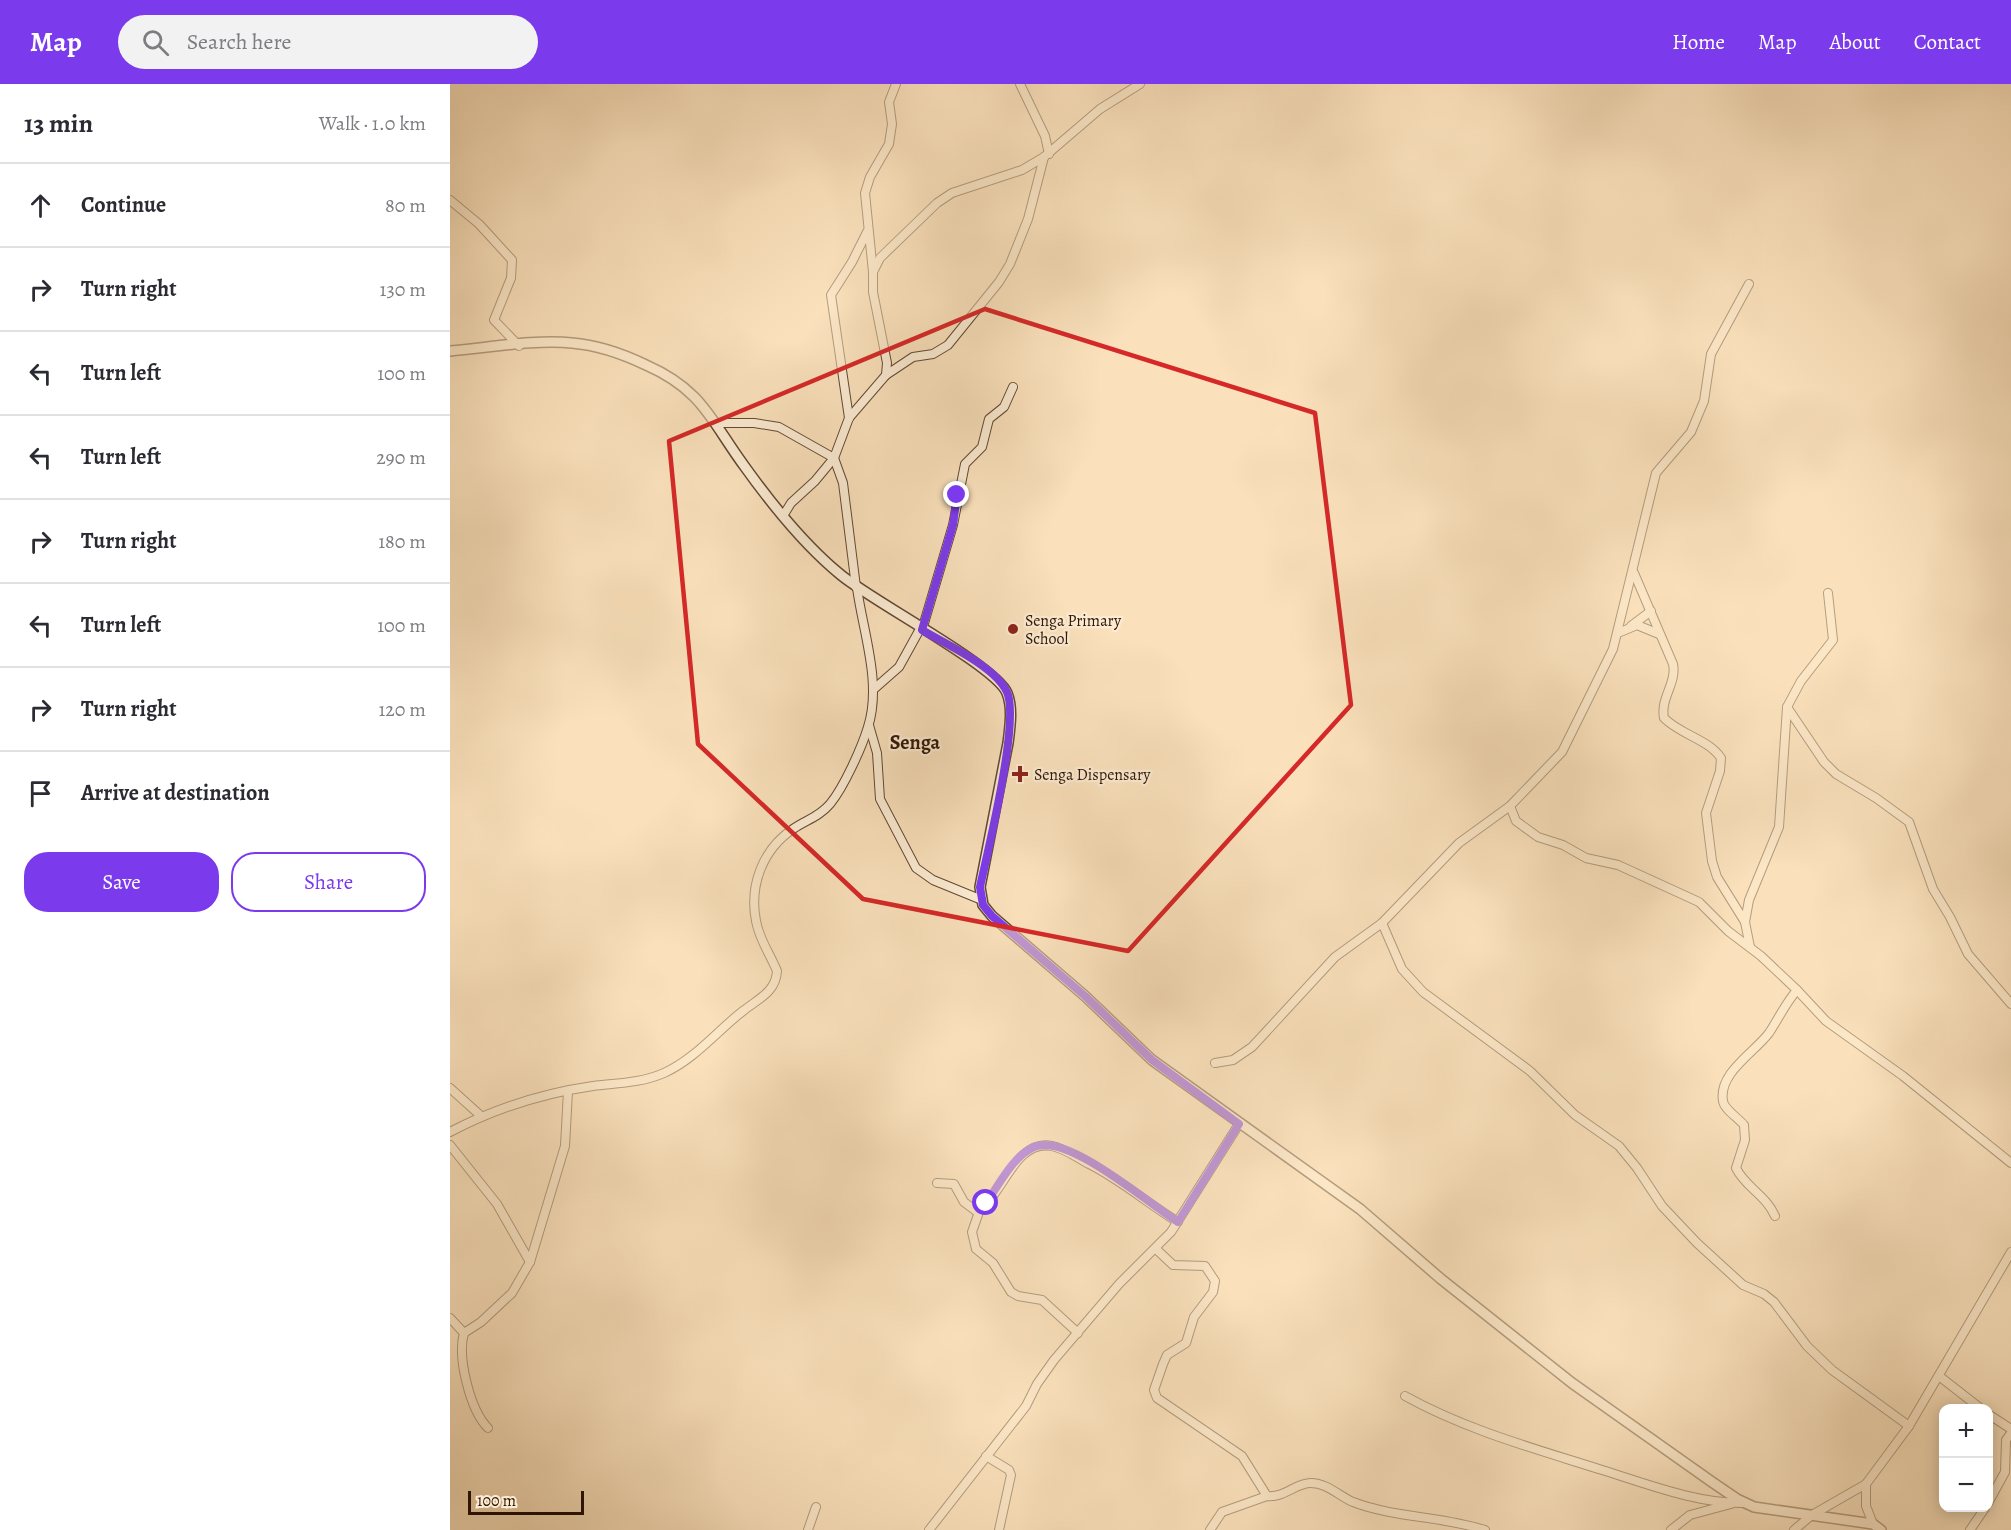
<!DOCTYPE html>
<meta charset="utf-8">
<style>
body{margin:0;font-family:Alegreya,serif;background:#f2f2f3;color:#2b2b33}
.controls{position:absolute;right:18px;bottom:18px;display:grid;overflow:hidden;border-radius:12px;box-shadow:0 3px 15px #0003}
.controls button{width:54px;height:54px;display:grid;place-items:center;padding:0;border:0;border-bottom:2px solid #e1e1e2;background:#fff;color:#2b2b33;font:30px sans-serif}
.scale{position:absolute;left:18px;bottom:15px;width:116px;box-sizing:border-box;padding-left:6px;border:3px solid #301505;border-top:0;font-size:16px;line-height:21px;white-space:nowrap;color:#301505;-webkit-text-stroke:4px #fcecd3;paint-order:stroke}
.stop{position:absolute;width:18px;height:18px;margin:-14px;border:4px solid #7c3aed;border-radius:50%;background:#fff}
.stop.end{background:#7c3aed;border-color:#fff;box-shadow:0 2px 6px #0008}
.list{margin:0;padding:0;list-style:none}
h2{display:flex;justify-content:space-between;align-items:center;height:78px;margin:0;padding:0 24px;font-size:26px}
h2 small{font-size:20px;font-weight:400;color:#7c7c81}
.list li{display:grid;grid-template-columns:39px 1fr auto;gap:18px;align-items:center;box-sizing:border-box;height:84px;padding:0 24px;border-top:2px solid #e1e1e2}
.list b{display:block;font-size:22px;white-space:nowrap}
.list em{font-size:20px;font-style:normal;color:#7c7c81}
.actions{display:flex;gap:12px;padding:18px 24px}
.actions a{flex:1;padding:14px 0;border:2px solid #7c3aed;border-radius:24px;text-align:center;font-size:21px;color:#7c3aed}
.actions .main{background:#7c3aed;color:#fff}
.icon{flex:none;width:33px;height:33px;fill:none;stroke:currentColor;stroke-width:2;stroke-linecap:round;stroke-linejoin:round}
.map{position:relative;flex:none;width:1561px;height:1446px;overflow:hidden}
header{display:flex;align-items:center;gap:36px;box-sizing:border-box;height:84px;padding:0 30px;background:#7c3aed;color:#fff}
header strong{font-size:28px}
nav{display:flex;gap:33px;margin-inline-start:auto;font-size:21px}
.search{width:420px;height:54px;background:#f2f2f3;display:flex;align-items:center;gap:15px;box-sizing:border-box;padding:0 21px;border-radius:33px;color:#7c7c81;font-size:22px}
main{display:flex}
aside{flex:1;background:#fff}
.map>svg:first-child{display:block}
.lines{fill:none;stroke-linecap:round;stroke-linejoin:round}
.minor-casing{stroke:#624833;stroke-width:10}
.tertiary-casing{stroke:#624833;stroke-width:12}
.minor{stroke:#fcecd3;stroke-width:8}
.tertiary{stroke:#fcecd3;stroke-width:9}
.route{stroke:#7c3aed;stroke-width:8}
.marked{fill:none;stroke:#d62828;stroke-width:4.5;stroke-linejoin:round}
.poi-dot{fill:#8f2418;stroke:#fcecd3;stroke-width:2}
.labels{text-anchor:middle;stroke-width:4.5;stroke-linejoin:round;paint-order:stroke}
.poi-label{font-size:16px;fill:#301505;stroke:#fcecd3;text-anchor:start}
.quarter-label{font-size:20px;font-weight:bold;fill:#301505;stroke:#fcecd3}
</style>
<header>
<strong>Map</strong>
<div class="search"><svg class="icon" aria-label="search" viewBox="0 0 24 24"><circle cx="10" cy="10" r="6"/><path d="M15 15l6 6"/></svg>Search here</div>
<nav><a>Home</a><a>Map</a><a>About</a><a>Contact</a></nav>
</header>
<main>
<aside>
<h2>13 min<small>Walk · 1.0 km</small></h2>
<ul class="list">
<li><svg class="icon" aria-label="ahead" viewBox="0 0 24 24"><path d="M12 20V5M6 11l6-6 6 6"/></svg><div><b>Continue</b></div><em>80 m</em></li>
<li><svg class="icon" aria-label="right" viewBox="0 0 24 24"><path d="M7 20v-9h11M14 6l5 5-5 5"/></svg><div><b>Turn right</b></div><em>130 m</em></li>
<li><svg class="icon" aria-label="left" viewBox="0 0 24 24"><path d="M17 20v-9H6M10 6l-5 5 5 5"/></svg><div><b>Turn left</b></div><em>100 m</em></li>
<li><svg class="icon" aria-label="left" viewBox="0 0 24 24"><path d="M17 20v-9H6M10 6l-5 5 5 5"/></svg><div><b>Turn left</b></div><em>290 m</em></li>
<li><svg class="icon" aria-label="right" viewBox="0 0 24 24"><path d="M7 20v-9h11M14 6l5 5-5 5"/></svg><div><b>Turn right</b></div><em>180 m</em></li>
<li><svg class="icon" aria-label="left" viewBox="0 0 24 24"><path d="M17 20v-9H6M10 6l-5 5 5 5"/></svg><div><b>Turn left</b></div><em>100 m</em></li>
<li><svg class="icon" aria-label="right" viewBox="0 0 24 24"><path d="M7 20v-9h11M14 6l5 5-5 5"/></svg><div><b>Turn right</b></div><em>120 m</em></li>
<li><svg class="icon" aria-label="arrive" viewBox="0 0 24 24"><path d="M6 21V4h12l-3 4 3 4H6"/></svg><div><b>Arrive at destination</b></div></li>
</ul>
<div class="actions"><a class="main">Save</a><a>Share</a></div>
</aside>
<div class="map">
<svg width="1561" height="1446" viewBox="0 0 1561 1446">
<rect width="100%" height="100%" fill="#fae1bc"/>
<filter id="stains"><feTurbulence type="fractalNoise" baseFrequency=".00333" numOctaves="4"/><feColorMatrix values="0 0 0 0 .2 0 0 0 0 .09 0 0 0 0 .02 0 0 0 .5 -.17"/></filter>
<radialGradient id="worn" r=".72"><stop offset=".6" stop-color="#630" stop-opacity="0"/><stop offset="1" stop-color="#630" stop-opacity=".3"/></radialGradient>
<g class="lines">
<defs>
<g id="minor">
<polyline points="570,0 595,52 599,70"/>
<polyline points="0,116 29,140 62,176 61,194 44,236 69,262"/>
<polyline points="423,188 415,109 420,93 439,60 442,40 439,18 446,0"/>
<polyline points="436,291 463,273 483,270 498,261 549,198 560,180 578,135 594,73"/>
<polyline points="399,334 381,211 402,178 417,148"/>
<polyline points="266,339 304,339 329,343 384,374 393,399 406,503"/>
<polyline points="333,432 341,419 365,397 384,374 399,334 436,291 437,279 423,208 423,188 430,174 487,119 502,109 572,86 594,73 650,25 690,0"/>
<path d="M1184 489 1223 580C1227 599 1210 614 1214 634 1231 651 1258 655 1271 674L1270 687 1256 729 1262 777 1267 793 1295 838"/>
<polyline points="1181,542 1201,527"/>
<polyline points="472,546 503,441 515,380 532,363 539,335 554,323 563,303"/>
<polyline points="1168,549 1187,541 1209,550"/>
<polyline points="424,605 449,583 470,545"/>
<polyline points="1337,623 1374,678 1386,690 1426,714 1459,738 1483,805 1500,833 1518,870 1561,920"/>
<polyline points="419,641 427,669 430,715 466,784 483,796 532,816"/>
<polyline points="1060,722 1066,737 1088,753 1113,761 1136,774 1168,781 1249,818 1278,847 1311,872 1347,906 1376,937 1453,992 1561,1079"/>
<polyline points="932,839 952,885 973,908 1080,987 1125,1031 1169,1062 1187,1084 1212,1122 1247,1159 1293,1201 1314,1210 1324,1218 1357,1262 1382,1286 1459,1342"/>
<polyline points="1300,863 1295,838 1299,816 1329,743 1337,623 1351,597 1383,556 1378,509"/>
<polyline points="765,979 783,976 802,963 885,873 932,839 1009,759 1060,722 1112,668 1163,565 1206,389 1241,348 1254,317 1261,270 1299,200"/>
<polyline points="0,1004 31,1032"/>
<path d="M0 1048C44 1025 94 1009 143 1002 168 999 191 999 214 989 245 975 267 947 293 927 308 915 326 908 327 887 320 870 309 855 306 837 299 801 313 765 343 745 356 736 369 733 380 720 394 703 412 663 418 643 432 599 413 548 407 504"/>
<polyline points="0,1061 47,1120 80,1178"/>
<path d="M487 1099 504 1100 514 1118 526 1127C546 1117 556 1086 573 1071 596 1050 617 1068 639 1080 671 1096 697 1119 728 1138"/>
<polyline points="530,1125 522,1148 526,1165 543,1179 561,1208 568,1212 592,1216 628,1249"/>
<path d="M1325 1132C1316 1111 1295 1103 1286 1084L1295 1056 1294 1041C1288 1034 1274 1025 1273 1017 1268 989 1305 968 1319 949 1329 934 1335 920 1347 906"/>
<path d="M706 1165 723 1181 755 1182 765 1197 763 1208 744 1233 736 1259 717 1271 713 1280 704 1306 707 1314 792 1372 817 1412C835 1414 845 1399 861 1399 877 1399 889 1412 903 1418 945 1434 992 1432 1035 1446"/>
<polyline points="0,1234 14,1249"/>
<polyline points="1489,1292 1530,1324"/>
<path d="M955 1312C1016 1346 1086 1365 1152 1386 1197 1400 1248 1420 1295 1419"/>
<polyline points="1538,1330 1561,1345"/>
<path d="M38 1344C20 1326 7 1273 14 1249L31 1238 62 1209 80 1178 115 1062 118 1007"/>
<polyline points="536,1372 559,1386 561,1391 549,1446"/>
<polyline points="1416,1400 1416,1422 1423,1440"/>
<polyline points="1538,1419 1555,1388 1556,1356 1561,1349"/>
<polyline points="358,1446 366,1423"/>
<polyline points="479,1446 576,1322 587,1300 604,1276 669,1200 721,1148 789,1040"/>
<polyline points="760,1446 772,1428 817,1412"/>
<polyline points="1221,1446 1240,1431 1281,1420"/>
<polyline points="1344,1446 1362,1431 1416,1400 1459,1342 1561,1168"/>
<polyline points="1520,1446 1535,1424"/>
</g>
<path id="tertiary" d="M0 267C37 264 86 255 122 259 148 261 173 270 196 281 253 306 261 337 295 383 323 422 354 461 391 491 422 517 546 582 557 609 563 624 560 643 558 659L530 803 533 821 542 832 635 912 702 976 910 1125 991 1195 1122 1299 1262 1398 1287 1415 1304 1423 1423 1440 1431 1446"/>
</defs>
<use href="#minor" class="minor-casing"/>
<use href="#tertiary" class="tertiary-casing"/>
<use href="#minor" class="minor"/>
<use href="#tertiary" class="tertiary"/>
</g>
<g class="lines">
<path class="route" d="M507 411 503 441 472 546C495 560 545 582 557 608 570 637 538 766 530 803L533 821 542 832 635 912 702 976 789 1040 728 1138C699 1120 617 1048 584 1063 563 1072 549 1101 536 1119"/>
</g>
<path d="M0 0H1561V1446H0ZM535 225 865 329 901 621 678 867 413 815 248 660 219 357Z" fill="#fae1bc" fill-opacity=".55" fill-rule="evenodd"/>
<path class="marked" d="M535 225 865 329 901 621 678 867 413 815 248 660 219 357Z"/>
<g class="poi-dot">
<circle cx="563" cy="545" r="6"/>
<path d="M567 681h6v6h6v6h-6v6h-6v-6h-6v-6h6z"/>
</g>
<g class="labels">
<g class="poi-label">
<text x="575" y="542">Senga Primary<tspan x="575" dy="18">School</tspan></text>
<text x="584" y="696">Senga Dispensary</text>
</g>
<g class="quarter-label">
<text x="465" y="665">Senga</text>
</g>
</g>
<rect width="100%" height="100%" filter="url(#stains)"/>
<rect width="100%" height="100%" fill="url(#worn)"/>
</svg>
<div class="controls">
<button>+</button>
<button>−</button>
</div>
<div class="scale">100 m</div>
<div class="stop" style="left:536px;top:1119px"></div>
<div class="stop end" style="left:507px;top:411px"></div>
</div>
</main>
